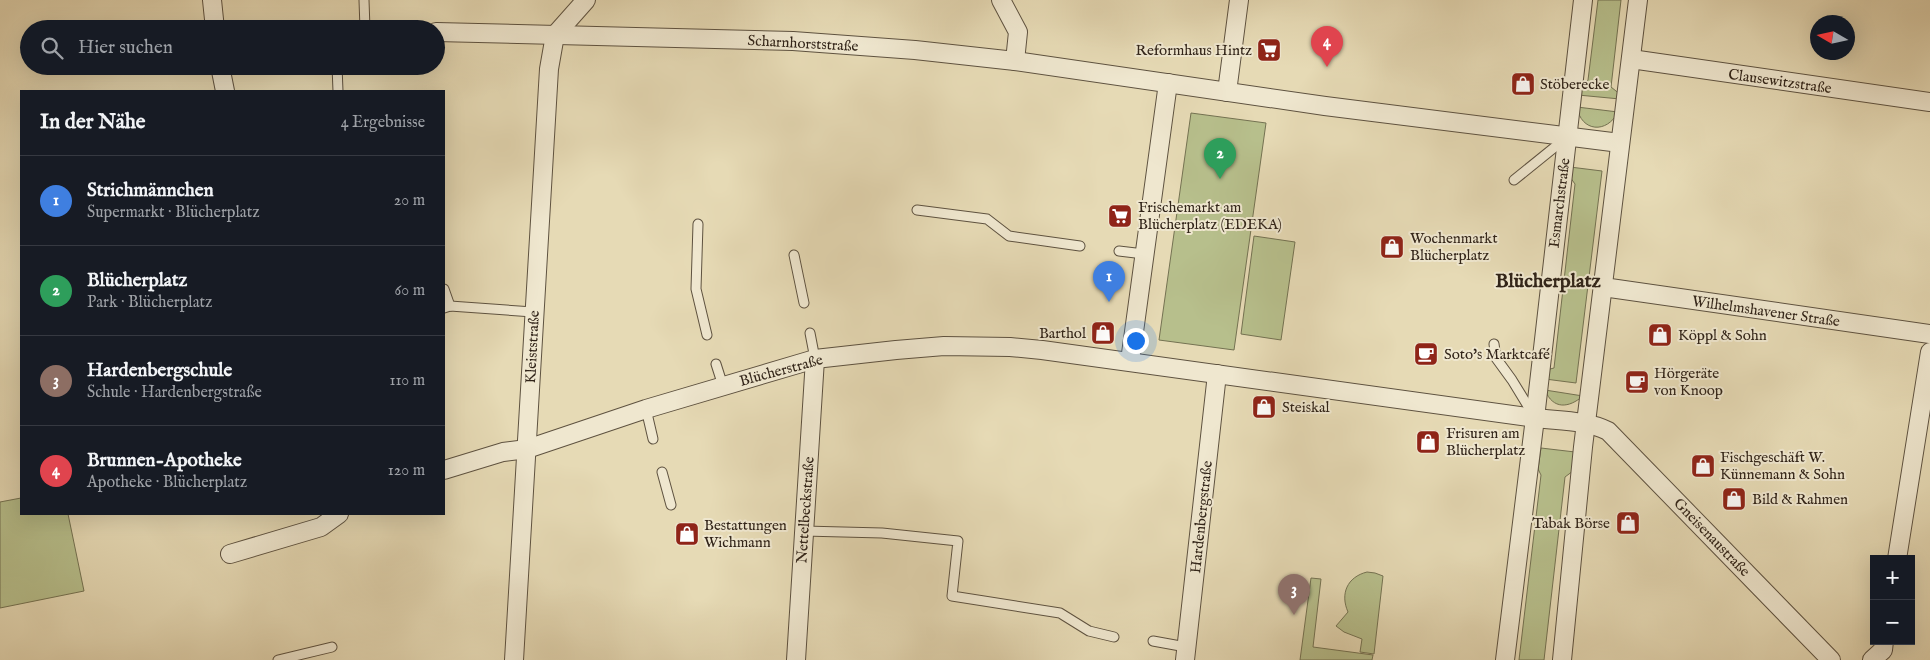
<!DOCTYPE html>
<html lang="de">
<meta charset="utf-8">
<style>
body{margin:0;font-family:"IM FELL English",serif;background:#242831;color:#f1f3f6}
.controls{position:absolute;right:15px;bottom:15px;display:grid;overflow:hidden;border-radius:0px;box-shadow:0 5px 20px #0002}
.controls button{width:45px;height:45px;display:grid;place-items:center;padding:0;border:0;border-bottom:1px solid #363941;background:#171b24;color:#f1f3f6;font:25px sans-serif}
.compass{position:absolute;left:1810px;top:15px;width:45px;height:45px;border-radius:50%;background:#171b24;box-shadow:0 5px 20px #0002;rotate:279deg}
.you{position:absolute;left:1135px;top:340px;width:18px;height:18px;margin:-12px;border:4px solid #fff;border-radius:50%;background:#1a73e8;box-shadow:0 0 0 8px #1a73e833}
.badge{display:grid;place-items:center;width:32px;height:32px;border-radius:50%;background:#c59692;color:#fff;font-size:16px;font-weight:700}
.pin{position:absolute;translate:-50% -41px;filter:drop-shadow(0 1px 2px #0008)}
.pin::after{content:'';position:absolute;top:26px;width:18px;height:15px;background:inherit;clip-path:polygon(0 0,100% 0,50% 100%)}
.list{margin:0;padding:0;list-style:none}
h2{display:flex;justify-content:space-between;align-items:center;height:65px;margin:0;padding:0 20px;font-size:21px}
h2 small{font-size:16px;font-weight:400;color:#9ea1a6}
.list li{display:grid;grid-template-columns:32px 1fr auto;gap:15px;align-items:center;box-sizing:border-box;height:90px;padding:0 20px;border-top:1px solid #363941}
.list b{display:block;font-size:19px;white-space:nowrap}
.list p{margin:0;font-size:16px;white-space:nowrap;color:#9ea1a6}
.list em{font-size:16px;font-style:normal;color:#9ea1a6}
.icon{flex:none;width:28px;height:28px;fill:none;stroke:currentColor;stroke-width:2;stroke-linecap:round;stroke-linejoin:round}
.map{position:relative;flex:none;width:1930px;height:660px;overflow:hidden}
.search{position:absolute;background:#171b24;box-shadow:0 5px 20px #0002;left:20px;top:20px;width:425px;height:55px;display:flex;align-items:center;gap:12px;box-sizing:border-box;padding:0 18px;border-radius:28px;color:#9ea1a6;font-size:19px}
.panel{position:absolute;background:#171b24;box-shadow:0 5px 20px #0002;left:20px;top:90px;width:425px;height:425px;border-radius:0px}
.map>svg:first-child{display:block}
.green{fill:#b7bf8c;stroke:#747252}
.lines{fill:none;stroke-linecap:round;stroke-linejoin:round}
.service-casing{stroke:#5e5240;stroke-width:11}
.minor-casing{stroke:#5e5240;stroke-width:20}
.service{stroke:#efe7cf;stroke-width:9}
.minor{stroke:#efe7cf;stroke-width:18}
.labels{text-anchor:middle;stroke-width:4;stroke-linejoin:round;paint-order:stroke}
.street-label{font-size:15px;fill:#312419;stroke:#efe7cf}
.poi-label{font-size:15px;fill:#312419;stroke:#efe7cf;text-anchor:start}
.district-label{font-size:20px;font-weight:bold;fill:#312419;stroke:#efe7cf}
</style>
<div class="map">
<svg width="1930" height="660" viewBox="0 0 1930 660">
<rect width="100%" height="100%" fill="#e6dab5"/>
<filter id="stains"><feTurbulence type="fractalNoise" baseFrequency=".004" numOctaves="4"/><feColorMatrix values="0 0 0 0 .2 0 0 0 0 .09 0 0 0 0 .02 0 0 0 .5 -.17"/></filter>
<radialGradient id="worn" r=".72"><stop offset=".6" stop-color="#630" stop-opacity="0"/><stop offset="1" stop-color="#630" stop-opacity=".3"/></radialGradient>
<g class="green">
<polygon points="1598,0 1621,0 1611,87 1621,95 1620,99 1578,95 1579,91 1588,80"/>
<path d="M1577 107 1618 112C1607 134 1581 132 1577 107Z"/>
<polygon points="1191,113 1266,123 1234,350 1159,340"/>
<polygon points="1570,167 1602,171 1576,383 1545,379 1546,370 1554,368 1575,184 1570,177"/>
<polygon points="1254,236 1295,242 1281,340 1241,334"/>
<path d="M1545 390 1583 396C1569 408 1553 410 1545 390Z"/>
<polygon points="1541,448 1575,452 1573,471 1565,477 1544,660 1519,660 1541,475 1538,469"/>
<polygon points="21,498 21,514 68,514 84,591 0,608 0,502"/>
<path d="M1367 572 1375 573 1383 576 1374 654 1360 652 1362 639 1344 632 1336 626 1348 612C1340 594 1347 577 1367 572Z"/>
<polygon points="1311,578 1321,579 1313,647 1373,655 1372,660 1300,660"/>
</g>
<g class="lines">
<defs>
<g id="service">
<polyline points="364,0 365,29"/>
<polyline points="337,66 338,91"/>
<polyline points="1514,180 1566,138"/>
<polyline points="917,210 987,219 1009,236 1080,246"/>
<polyline points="698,224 696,289 707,335"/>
<polyline points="1119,251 1144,254"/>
<polyline points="794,255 804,303"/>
<polyline points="444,289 450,306"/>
<polyline points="444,308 450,306 533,312"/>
<polyline points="810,333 815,359"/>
<polyline points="1494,344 1496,358 1512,380 1534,416"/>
<polyline points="716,364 723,386"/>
<polyline points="646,409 653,439"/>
<polyline points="662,472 671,505"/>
<polyline points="804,531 882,533 958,541 952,596 1060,613 1089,631 1114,637"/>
<polyline points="1153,641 1186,647"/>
<polyline points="278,660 332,647"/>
</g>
<g id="minor">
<polyline points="212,0 215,29"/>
<polyline points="1001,0 1018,32 1015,61"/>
<polyline points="436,32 793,41 915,50 1015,61 1325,106 1620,143"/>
<polyline points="1631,59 1930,102"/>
<polyline points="220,66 225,91"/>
<polyline points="1227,92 1239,0"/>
<polyline points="1603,287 1930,334"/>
<polyline points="1130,361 1168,83"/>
<path d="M444 470 503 452 527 449 646 409 815 359 896 350 944 346 1010 347 1042 350 1535 418C1559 421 1586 420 1608 431L1831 660"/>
<polyline points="230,554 321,527 339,514"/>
<polyline points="1897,559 1930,352"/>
<polyline points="514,660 549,69 555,35 586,0"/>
<polyline points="796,660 815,359"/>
<polyline points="1185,660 1217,374"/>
<polyline points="1505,660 1535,418 1583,0"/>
<polyline points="1562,660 1583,447 1638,0"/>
<polyline points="1872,660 1883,650 1884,641"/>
</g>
</defs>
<use href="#service" class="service-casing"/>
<use href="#minor" class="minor-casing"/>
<use href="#service" class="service"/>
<use href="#minor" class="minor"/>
</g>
<defs>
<symbol id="supermarket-square" viewBox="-11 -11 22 22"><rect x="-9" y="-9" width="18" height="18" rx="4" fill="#8f2418" stroke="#efe7cf"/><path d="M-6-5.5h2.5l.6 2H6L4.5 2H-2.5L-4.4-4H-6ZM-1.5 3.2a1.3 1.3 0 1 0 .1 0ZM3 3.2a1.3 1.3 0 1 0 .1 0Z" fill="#fff"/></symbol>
<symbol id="shop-square" viewBox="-11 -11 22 22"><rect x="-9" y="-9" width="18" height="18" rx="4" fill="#8f2418" stroke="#efe7cf"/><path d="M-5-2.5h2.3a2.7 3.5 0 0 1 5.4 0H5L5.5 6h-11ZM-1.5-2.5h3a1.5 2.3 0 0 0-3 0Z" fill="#fff"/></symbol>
<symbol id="cafe-square" viewBox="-11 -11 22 22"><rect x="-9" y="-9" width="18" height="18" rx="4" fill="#8f2418" stroke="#efe7cf"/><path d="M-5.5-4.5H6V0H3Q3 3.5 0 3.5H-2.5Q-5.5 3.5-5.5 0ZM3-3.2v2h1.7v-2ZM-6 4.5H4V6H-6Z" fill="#fff"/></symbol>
</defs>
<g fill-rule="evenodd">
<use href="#supermarket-square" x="1255" y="36" width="28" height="28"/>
<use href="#shop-square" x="1509" y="70" width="28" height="28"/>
<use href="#supermarket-square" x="1106" y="202" width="28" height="28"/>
<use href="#shop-square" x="1378" y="233" width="28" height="28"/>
<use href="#shop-square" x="1089" y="319" width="28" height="28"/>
<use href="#shop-square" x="1646" y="321" width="28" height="28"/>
<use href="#cafe-square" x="1412" y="340" width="28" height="28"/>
<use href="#cafe-square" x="1623" y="368" width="28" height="28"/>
<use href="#shop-square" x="1250" y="393" width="28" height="28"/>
<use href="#shop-square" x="1414" y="428" width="28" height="28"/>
<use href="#shop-square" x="1689" y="452" width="28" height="28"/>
<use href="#shop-square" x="1720" y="485" width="28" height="28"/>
<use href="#shop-square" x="1614" y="509" width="28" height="28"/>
<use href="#shop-square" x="673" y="520" width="28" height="28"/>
</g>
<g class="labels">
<g class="street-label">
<text transform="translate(803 43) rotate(3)" y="5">Scharnhorststraße</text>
<text transform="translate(1780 81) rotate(8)" y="5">Clausewitzstraße</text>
<text transform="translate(1559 203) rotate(-83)" y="5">Esmarchstraße</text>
<text transform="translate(1766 311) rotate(8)" y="5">Wilhelmshavener Straße</text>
<text transform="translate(532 347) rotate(-87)" y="5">Kleiststraße</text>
<text transform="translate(781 370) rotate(-15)" y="5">Blücherstraße</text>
<text transform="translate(805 510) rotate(-86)" y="5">Nettelbeckstraße</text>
<text transform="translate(1201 517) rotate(-84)" y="5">Hardenbergstraße</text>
<text transform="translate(1712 537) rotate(46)" y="5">Gneisenaustraße</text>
</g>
<g class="poi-label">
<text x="1252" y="55" text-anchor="end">Reformhaus Hintz</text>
<text x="1540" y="89">Stöberecke</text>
<text x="1138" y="212">Frischemarkt am<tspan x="1138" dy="17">Blücherplatz (EDEKA)</tspan></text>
<text x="1410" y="243">Wochenmarkt<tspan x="1410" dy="17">Blücherplatz</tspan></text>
<text x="1086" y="338" text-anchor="end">Barthol</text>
<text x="1678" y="340">Köppl &amp; Sohn</text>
<text x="1444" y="359">Soto's Marktcafé</text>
<text x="1654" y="378">Hörgeräte<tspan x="1654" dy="17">von Knoop</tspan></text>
<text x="1282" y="412">Steiskal</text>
<text x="1446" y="438">Frisuren am<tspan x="1446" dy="17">Blücherplatz</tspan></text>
<text x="1720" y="462">Fischgeschäft W.<tspan x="1720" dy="17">Künnemann &amp; Sohn</tspan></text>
<text x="1752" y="504">Bild &amp; Rahmen</text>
<text x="1610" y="528" text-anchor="end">Tabak Börse</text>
<text x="704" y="530">Bestattungen<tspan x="704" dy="17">Wichmann</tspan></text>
</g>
<g class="district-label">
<text x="1548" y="287">Blücherplatz</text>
</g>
</g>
<rect width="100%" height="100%" filter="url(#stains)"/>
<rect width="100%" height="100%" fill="url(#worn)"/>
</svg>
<div class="controls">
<button>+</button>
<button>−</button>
</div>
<svg class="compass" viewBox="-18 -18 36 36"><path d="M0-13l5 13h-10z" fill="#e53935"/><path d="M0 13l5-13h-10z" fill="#9ea1a6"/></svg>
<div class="you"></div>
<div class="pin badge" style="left:1109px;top:302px;background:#3f7fe0">1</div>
<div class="pin badge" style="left:1220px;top:179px;background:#2e9e5b">2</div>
<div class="pin badge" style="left:1294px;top:615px;background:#8d6e63">3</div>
<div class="pin badge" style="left:1327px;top:67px;background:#e0444e">4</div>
<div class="search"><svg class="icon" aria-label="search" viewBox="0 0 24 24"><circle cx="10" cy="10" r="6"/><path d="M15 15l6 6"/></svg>Hier suchen</div>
<section class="panel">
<h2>In der Nähe<small>4 Ergebnisse</small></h2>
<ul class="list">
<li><span class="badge" style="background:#3f7fe0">1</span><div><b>Strichmännchen</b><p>Supermarkt · Blücherplatz</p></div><em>20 m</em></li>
<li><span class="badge" style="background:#2e9e5b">2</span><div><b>Blücherplatz</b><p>Park · Blücherplatz</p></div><em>60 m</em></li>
<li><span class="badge" style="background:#8d6e63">3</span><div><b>Hardenbergschule</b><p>Schule · Hardenbergstraße</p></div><em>110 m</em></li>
<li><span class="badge" style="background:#e0444e">4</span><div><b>Brunnen-Apotheke</b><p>Apotheke · Blücherplatz</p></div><em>120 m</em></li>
</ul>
</section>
</div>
